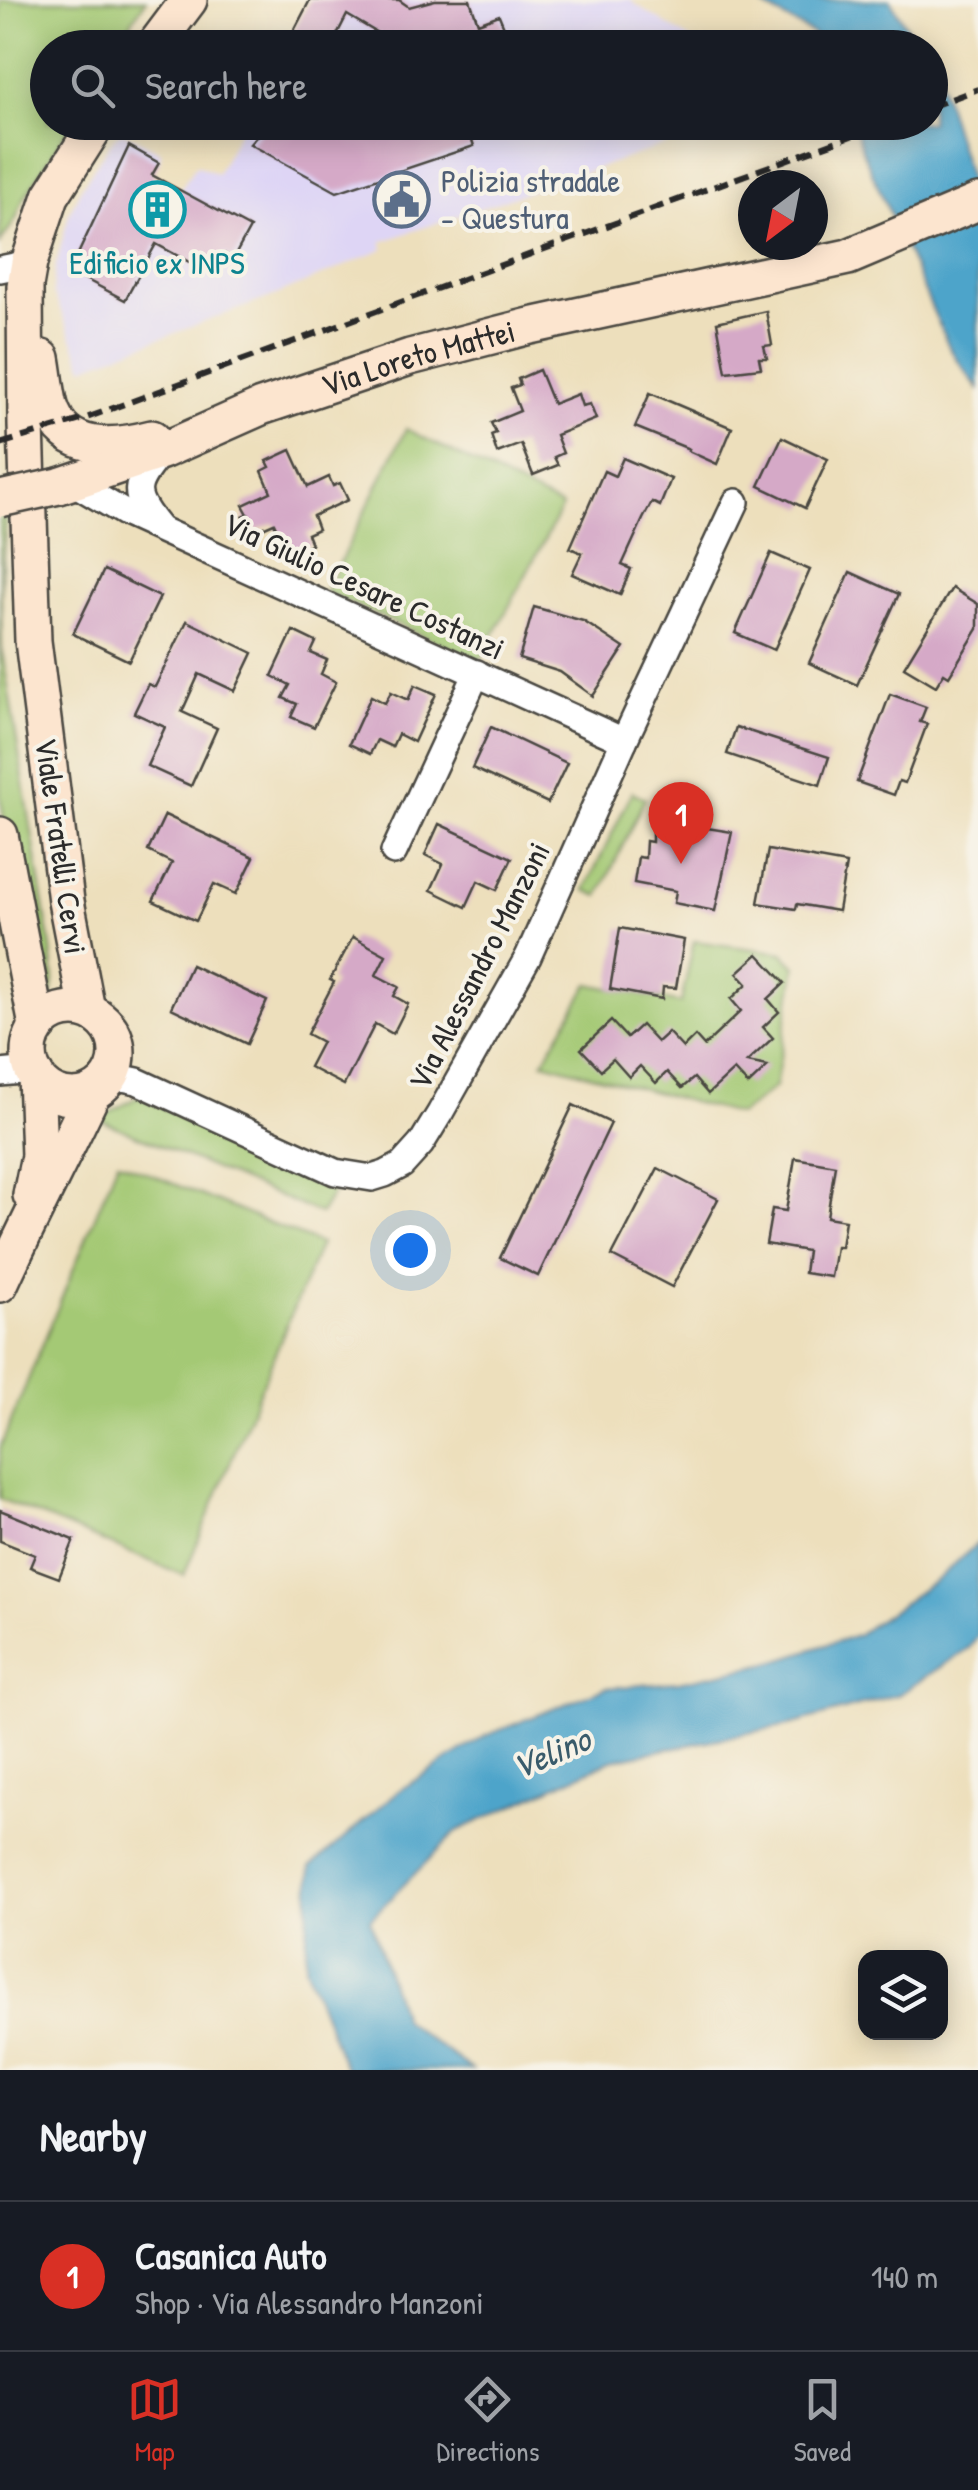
<!DOCTYPE html>
<meta charset="utf-8">
<style>
body{margin:0;font-family:"Patrick Hand",sans-serif;background:#242831;color:#f1f3f6}
.controls{position:absolute;right:30px;bottom:30px;display:grid;overflow:hidden;border-radius:20px;box-shadow:0 5px 25px #0003}
.controls button{width:90px;height:90px;display:grid;place-items:center;padding:0;border:0;border-bottom:2px solid #363941;background:#171b24;color:#f1f3f6;font:50px sans-serif}
.compass{position:absolute;left:738px;top:170px;width:90px;height:90px;border-radius:50%;background:#171b24;box-shadow:0 5px 25px #0003;rotate:212deg}
.you{position:absolute;left:410px;top:1250px;width:35px;height:35px;margin:-25px;border:8px solid #fff;border-radius:50%;background:#1a73e8;box-shadow:0 0 0 15px #1a73e833}
.badge{display:grid;place-items:center;width:65px;height:65px;border-radius:50%;background:#d93025;color:#fff;font-size:32px;font-weight:700}
.pin{position:absolute;translate:-50% -82px;filter:drop-shadow(0 2px 5px #0008)}
.pin::after{content:'';position:absolute;top:52px;width:35px;height:30px;background:inherit;clip-path:polygon(0 0,100% 0,50% 100%)}
.list{margin:0;padding:0;list-style:none}
h2{display:flex;justify-content:space-between;align-items:center;height:130px;margin:0;padding:0 40px;font-size:42px}
h2 small{font-size:32px;font-weight:400;color:#9ea1a6}
.list li{display:grid;grid-template-columns:65px 1fr auto;gap:30px;align-items:center;box-sizing:border-box;height:150px;padding:0 40px;border-top:2px solid #363941}
.list b{display:block;font-size:38px;white-space:nowrap}
.list p{margin:0;font-size:32px;white-space:nowrap;color:#9ea1a6}
.list em{font-size:32px;font-style:normal;color:#9ea1a6}
.icon{flex:none;width:55px;height:55px;fill:none;stroke:currentColor;stroke-width:2;stroke-linecap:round;stroke-linejoin:round}
.map{position:relative;flex:none;width:978px;height:2070px;overflow:hidden}
.search{position:absolute;background:#171b24;box-shadow:0 5px 25px #0003;left:30px;right:30px;top:30px;height:110px;display:flex;align-items:center;gap:25px;box-sizing:border-box;padding:0 35px;border-radius:55px;color:#9ea1a6;font-size:38px}
.sheet{height:280px;background:#171b24}
nav{display:flex;justify-content:space-around;align-items:center;box-sizing:border-box;height:140px;border-top:2px solid #363941;background:#171b24;font-size:28px;color:#9ea1a6}
nav a{display:grid;justify-items:center;gap:5px}
nav .on{color:#d93025}
.map>svg:first-child{display:block}
.built{fill:#ded5f5}
.green{fill:#a4c974;stroke:#687a50;stroke-width:2.5}
.water{fill:#4da4ca;stroke:#3c687a;stroke-width:2.5}
.building{fill:#d5a9c7}
.lines{fill:none;stroke-linecap:round;stroke-linejoin:round}
.street-casing{stroke:#484641;stroke-width:30}
.secondary-casing{stroke:#484641;stroke-width:40}
.street{stroke:#fff;stroke-width:25}
.secondary{stroke:#fce5cf;stroke-width:35}
.rail{stroke:#2b2b2b;stroke-width:6;stroke-dasharray:15 8;stroke-linecap:butt}
.secondary-bridge-casing{stroke:#484641;stroke-width:40;stroke-linecap:butt}
.secondary-bridge{stroke:#fce5cf;stroke-width:35}
.labels{text-anchor:middle;stroke-width:8;stroke-linejoin:round;paint-order:stroke}
.service-label{font-size:32px;fill:#4e5e75;stroke:#f7f3e8;text-anchor:start}
.culture-label{font-size:32px;fill:#0d838f;stroke:#f7f3e8}
.street-label{font-size:32px;fill:#2b2b2b;stroke:#f7f3e8}
.water-label{font-size:35px;font-style:italic;fill:#395b6b;stroke:#f7f3e8}
</style>
<div class="map">
<svg width="978" height="2070" viewBox="0 0 978 2070">
<rect width="100%" height="100%" fill="#f7f3e8"/>
<filter id="ink" filterUnits="userSpaceOnUse"><feTurbulence type="fractalNoise" baseFrequency=".01" numOctaves="2"/><feDisplacementMap in="SourceGraphic" scale="20" xChannelSelector="R" yChannelSelector="G"/><feConvolveMatrix kernelMatrix="1 2 1 2 8 2 1 2 1" color-interpolation-filters="sRGB"/></filter>
<filter id="wash" filterUnits="userSpaceOnUse"><feTurbulence type="fractalNoise" baseFrequency=".0048" numOctaves="4" result="noise"/><feDisplacementMap in="SourceGraphic" scale="40" xChannelSelector="R" yChannelSelector="G"/><feGaussianBlur stdDeviation="2.25" result="paint"/><feColorMatrix in="noise" values="0 0 0 0 0 0 0 0 0 0 0 0 0 0 0 0 0 1.4 0 .05"/><feComposite in="paint" operator="in"/></filter>
<g filter="url(#wash)">
<rect width="100%" height="100%" fill="#eddfbc"/>
<g class="built">
<polygon points="310,0 629,0 701,47 285,48"/>
<polygon points="243,123 729,123 381,242 384,249 276,295 84,367 53,292 55,269 69,214 80,190 100,158 117,135 123,132 161,152 159,163 152,175 180,190 196,165 217,174"/>
</g>
<g class="green">
<polygon points="0,0 146,0 115,47 48,48 48,122 72,123 23,200 16,219 0,243"/>
<polygon points="406,429 562,507 480,661 325,592"/>
<polygon points="6,513 1,586 2,650 51,948 54,981 52,994 37,999 0,797 0,514"/>
<polygon points="632,792 645,798 599,896 585,890"/>
<polygon points="694,941 783,953 796,966 775,1087 739,1115 543,1062 589,984 681,1003"/>
<polygon points="139,1096 335,1189 320,1214 98,1119"/>
<polygon points="118,1161 320,1244 184,1575 0,1499 0,1448"/>
</g>
<g class="water">
<polygon points="753,0 890,0 919,47 820,47 814,35"/>
<polygon points="931,65 939,79 978,209 978,389 950,349 864,155 853,123 930,122"/>
<polygon points="978,1543 978,1636 970,1647 900,1694 794,1724 612,1760 457,1831 370,1919 403,2020 472,2070 348,2070 344,2066 305,1966 311,1867 397,1792 485,1736 605,1688 678,1682 769,1663 857,1635 940,1577"/>
</g>
<g id="blocks">
<g class="building">
<polygon points="310,0 399,0 409,7 435,0 470,0 478,23 499,15 508,37 480,48 403,48 347,15 330,48 285,48"/>
<polygon points="269,122 327,122 346,134 382,122 466,122 474,146 337,192 250,144"/>
<polygon points="129,146 159,163 152,175 250,228 233,259 225,254 219,263 210,258 202,269 156,244 125,300 70,271"/>
<polygon points="766,311 772,345 764,346 767,358 759,358 761,368 726,372 717,322"/>
<polygon points="539,370 553,404 578,394 582,406 590,404 596,419 556,435 563,453 554,457 558,465 533,475 521,444 497,453 491,435 496,433 491,423 520,411 511,388 520,385 518,379"/>
<polygon points="650,393 732,428 717,464 688,451 689,449 635,427"/>
<polygon points="782,437 828,459 805,508 759,486"/>
<polygon points="291,450 308,487 329,477 333,486 340,483 348,500 313,516 318,529 307,534 311,544 288,554 274,523 251,533 243,516 248,514 243,505 271,492 262,471 270,467 267,461"/>
<polygon points="623,458 671,479 660,506 652,502 643,519 622,565 631,569 620,595 572,574 582,553 570,548 604,471 615,476"/>
<polygon points="771,553 810,570 774,650 735,633"/>
<polygon points="104,570 160,597 129,661 73,634"/>
<polygon points="850,572 899,594 857,685 809,663"/>
<polygon points="952,588 978,604 978,629 949,676 944,673 936,686 904,667"/>
<polygon points="534,607 583,621 624,648 593,696 560,672 519,659"/>
<polygon points="187,621 253,653 235,691 199,674 182,712 217,728 191,786 147,766 165,727 134,713 148,684 155,687"/>
<polygon points="293,631 316,642 311,653 327,660 321,674 336,682 314,727 291,717 297,704 283,698 290,685 272,676"/>
<polygon points="415,685 436,694 414,742 398,734 392,747 377,740 370,754 349,744 371,696 385,703 391,692 408,700"/>
<polygon points="890,694 926,707 920,722 927,724 905,783 899,781 894,795 857,782"/>
<polygon points="491,727 567,763 548,803 472,768"/>
<polygon points="736,727 829,757 820,785 727,754"/>
<polygon points="165,815 254,857 236,894 214,884 196,921 153,901 172,863 148,851"/>
<polygon points="676,823 732,832 715,911 674,903 676,891 634,883 638,857 645,858 646,841 652,842 652,831 670,828"/>
<polygon points="439,824 512,858 497,890 478,881 466,907 431,890 443,864 425,855"/>
<polygon points="768,850 846,864 838,911 797,904 796,909 758,903"/>
<polygon points="620,928 684,940 676,988 663,987 662,999 610,989"/>
<polygon points="353,937 386,955 376,975 399,987 394,996 408,1004 393,1034 375,1024 344,1085 309,1067 322,1042 307,1034 334,982 330,980"/>
<polygon points="758,954 785,983 768,999 779,1012 763,1027 773,1038 747,1062 768,1066 748,1085 734,1070 708,1094 694,1078 682,1088 667,1072 656,1083 640,1066 629,1077 613,1059 601,1070 581,1049 611,1021 627,1038 641,1025 657,1042 668,1032 683,1048 695,1036 704,1046 741,1011 731,999 747,984 737,973"/>
<polygon points="191,965 267,1001 247,1044 171,1008"/>
<polygon points="573,1105 611,1123 538,1276 500,1258"/>
<polygon points="795,1158 835,1165 827,1217 845,1220 841,1247 836,1247 831,1277 804,1273 807,1251 766,1244 772,1209 786,1211"/>
<polygon points="658,1168 718,1199 672,1287 612,1256"/>
<polygon points="0,1510 74,1540 59,1578 30,1567 35,1555 0,1541"/>
</g>
</g>
</g>
<g filter="url(#ink)">
<use href="#blocks" fill-opacity="0" stroke="#484641" stroke-width="2.5"/>
<g class="lines">
<defs>
<g id="street">
<polyline points="0,269 29,263"/>
<polyline points="74,483 128,515 624,741"/>
<path d="M159 528C130 493 133 486 161 452"/>
<polyline points="394,852 477,673"/>
<polyline points="0,1073 32,1070"/>
<polyline points="108,1082 123,1078 137,1081 335,1172 372,1178 385,1174 402,1165 421,1144 440,1113 528,957 624,741 736,502"/>
</g>
<g id="secondary">
<polyline points="153,48 189,0"/>
<path d="M42 358C45 374 46 391 50 406 64 453 114 448 152 438"/>
<path id="s1" d="M59 486 162 451 261 407 410 357 530 326 848 257 978 202"/>
<polyline points="0,835 37,1026"/>
<circle cx="73" cy="1053" r="44"/>
<polyline points="87,1010 66,901 33,641 26,425 25,286 29,263 51,196 98,122"/>
<polyline points="31,1195 39,1156 36,1076"/>
<path d="M0 1284C29 1220 62 1158 92 1094"/>
</g>
</defs>
<use href="#street" class="street-casing"/>
<use href="#secondary" class="secondary-casing"/>
<use href="#street" class="street"/>
<use href="#secondary" class="secondary"/>
<g class="rail">
<polyline points="930,107 978,89"/>
<polyline points="0,444 81,420 889,122"/>
</g>
<defs>
<polyline id="secondary-bridge" points="0,499 59,486"/>
</defs>
<use href="#secondary-bridge" class="secondary-bridge-casing"/>
<use href="#secondary-bridge" class="secondary-bridge"/>
</g>
</g>
<defs>
<symbol id="civic-ring" viewBox="-11 -11 22 22"><circle r="9.5" fill="#f7f3e8" stroke="#5c6f8a" stroke-width="1.5"/><path d="M-.6-6.5H3V-4.5H.6V-3L4-1V1h2V6H-6V1h2V-1L-.6-3ZM-1.2 2.5V6h2.4V2.5Z" fill="#5c6f8a"/></symbol>
<symbol id="building-ring" viewBox="-11 -11 22 22"><circle r="9.5" fill="#f7f3e8" stroke="#0f9aa8" stroke-width="1.5"/><path d="M-4-6H4V6H1V3H-1V6H-4ZM-2.5-4.3h1.7v1.8h-1.7ZM.8-4.3h1.7v1.8H.8ZM-2.5-1h1.7V.8h-1.7ZM.8-1h1.7V.8H.8Z" fill="#0f9aa8"/></symbol>
</defs>
<g fill-rule="evenodd">
<use href="#civic-ring" x="370" y="168" width="63" height="63"/>
<use href="#building-ring" x="126" y="178" width="63" height="63"/>
</g>
<g class="labels">
<g class="service-label">
<text x="441" y="192">Polizia stradale<tspan x="441" dy="37">- Questura</tspan></text>
</g>
<g class="culture-label">
<text x="157" y="274">Edificio ex INPS</text>
</g>
<g class="street-label">
<text dy="11" stroke="none"><textPath href="#s1" startOffset="382">Via Loreto Mattei</textPath></text>
<text transform="translate(364 586) rotate(25)" y="11">Via Giulio Cesare Costanzi</text>
<text transform="translate(61 846) rotate(82)" y="11">Viale Fratelli Cervi</text>
<text transform="translate(479 966) rotate(-63)" y="11">Via Alessandro Manzoni</text>
</g>
<g class="water-label">
<text transform="translate(551 1753) rotate(-23)" y="12">Velino</text>
</g>
</g>
</svg>
<div class="controls">
<button><svg class="icon" aria-label="layers" viewBox="0 0 24 24"><path d="M12 4l9 5-9 5-9-5zM3 14l9 5 9-5"/></svg></button>
</div>
<svg class="compass" viewBox="-18 -18 36 36"><path d="M0-13l5 13h-10z" fill="#e53935"/><path d="M0 13l5-13h-10z" fill="#9ea1a6"/></svg>
<div class="you"></div>
<div class="pin badge" style="left:681px;top:864px">1</div>
<div class="search"><svg class="icon" aria-label="search" viewBox="0 0 24 24"><circle cx="10" cy="10" r="6"/><path d="M15 15l6 6"/></svg>Search here</div>
</div>
<section class="sheet">
<h2>Nearby<small></small></h2>
<ul class="list">
<li><span class="badge">1</span><div><b>Casanica Auto</b><p>Shop · Via Alessandro Manzoni</p></div><em>140 m</em></li>
</ul>
</section>
<nav>
<a class="on"><svg class="icon" aria-label="map" viewBox="0 0 24 24"><path d="M3 6l6-2 6 2 6-2v14l-6 2-6-2-6 2zM9 4v14M15 6v14"/></svg>Map</a>
<a><svg class="icon" aria-label="directions" viewBox="0 0 24 24"><path d="M12 3l9 9-9 9-9-9zM9 14v-3h6M13 9l2 2-2 2"/></svg>Directions</a>
<a><svg class="icon" aria-label="saved" viewBox="0 0 24 24"><path d="M7 4h10v16l-5-4-5 4z"/></svg>Saved</a>
</nav>
